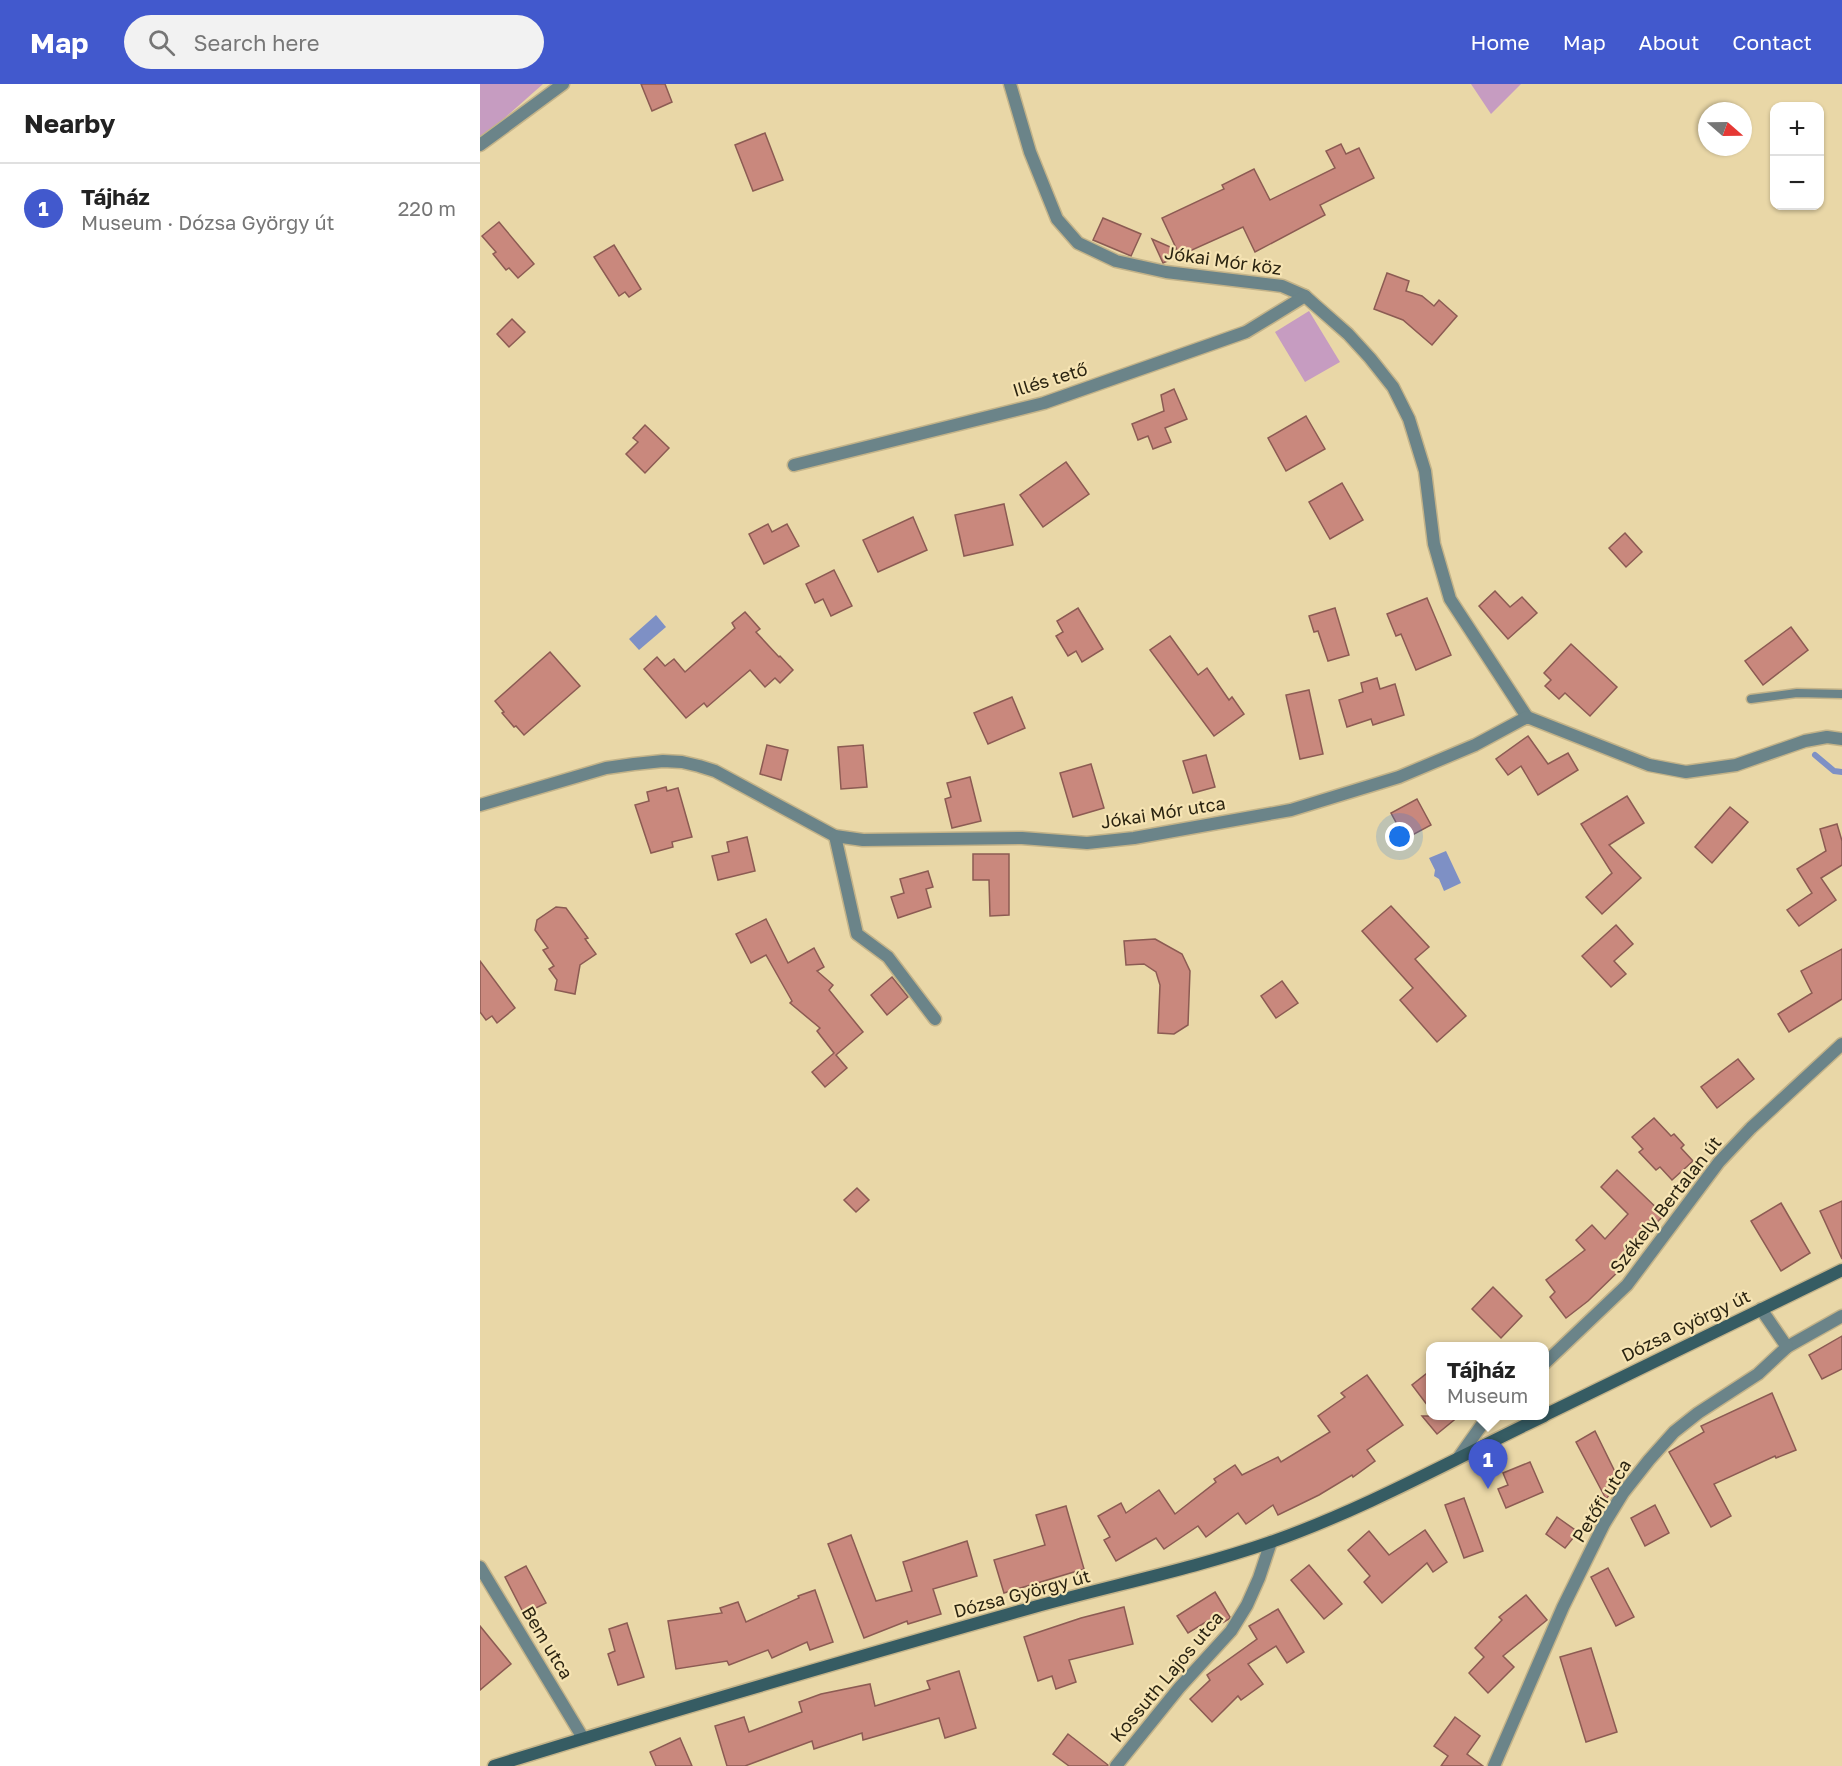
<!DOCTYPE html>
<meta charset="utf-8">
<style>
body{margin:0;font-family:"Golos Text",sans-serif;background:#f2f2f2;color:#222}
.controls{position:absolute;right:18px;top:18px;display:grid;overflow:hidden;border-radius:12px;box-shadow:0 2px 4px #0004}
.controls button{width:54px;height:54px;display:grid;place-items:center;padding:0;border:0;border-bottom:2px solid #e0e0e0;background:#fff;color:#222;font:30px sans-serif}
.compass{position:absolute;left:1218px;top:18px;width:54px;height:54px;border-radius:50%;background:#fff;box-shadow:0 2px 4px #0004;rotate:110deg}
.you{position:absolute;left:920px;top:753px;width:21px;height:21px;margin:-15px;border:4px solid #fff;border-radius:50%;background:#1a73e8;box-shadow:0 0 0 9px #1a73e833}
.badge{display:grid;place-items:center;width:39px;height:39px;border-radius:50%;background:#4259cd;color:#fff;font-size:20px;font-weight:700}
.pin{position:absolute;translate:-50% -50px;filter:drop-shadow(0 2px 3px #0008)}
.pin::after{content:'';position:absolute;top:32px;width:21px;height:18px;background:inherit;clip-path:polygon(0 0,100% 0,50% 100%)}
.popup{position:absolute;left:946px;top:1258px;width:123px;height:78px;box-sizing:border-box;display:grid;place-content:center;border-radius:12px;background:#fff;filter:drop-shadow(0 2px 4px #0005);font-size:20px;white-space:nowrap;color:#767676}
.popup b{font-size:22px;color:#222}
.popup::after{content:'';position:absolute;left:50%;top:100%;margin-left:-12px;border:12px solid transparent;border-top-color:#fff}
.list{margin:0;padding:0;list-style:none}
h2{display:flex;justify-content:space-between;align-items:center;height:78px;margin:0;padding:0 24px;font-size:26px}
h2 small{font-size:20px;font-weight:400;color:#767676}
.list li{display:grid;grid-template-columns:39px 1fr auto;gap:18px;align-items:center;box-sizing:border-box;height:90px;padding:0 24px;border-top:2px solid #e0e0e0}
.list b{display:block;font-size:22px;white-space:nowrap}
.list p{margin:0;font-size:20px;white-space:nowrap;color:#767676}
.list em{font-size:20px;font-style:normal;color:#767676}
.icon{flex:none;width:33px;height:33px;fill:none;stroke:currentColor;stroke-width:2;stroke-linecap:round;stroke-linejoin:round}
.map{position:relative;flex:none;width:1362px;height:1682px;overflow:hidden}
header{display:flex;align-items:center;gap:36px;box-sizing:border-box;height:84px;padding:0 30px;background:#4259cd;color:#fff}
header strong{font-size:28px}
nav{display:flex;gap:33px;margin-inline-start:auto;font-size:21px}
.search{width:420px;height:54px;background:#f2f2f2;display:flex;align-items:center;gap:15px;box-sizing:border-box;padding:0 21px;border-radius:33px;color:#767676;font-size:22px}
main{display:flex}
aside{flex:1;background:#fff}
.map>svg:first-child{display:block}
.green{fill:#c69cc1}
.water{fill:#7e90c5}
.lines{fill:none;stroke-linecap:round;stroke-linejoin:round}
.stream{stroke:#7e90c5;stroke-width:6}
.building{fill:#c9887d;stroke:#8c5b53;stroke-width:1.5}
.service-casing{stroke:#c3b389;stroke-width:11}
.minor-casing{stroke:#c3b389;stroke-width:15}
.secondary-casing{stroke:#c3b389;stroke-width:15}
.service{stroke:#6b8489;stroke-width:8}
.minor{stroke:#6b8489;stroke-width:12}
.secondary{stroke:#365c63;stroke-width:12}
.labels{text-anchor:middle;stroke-width:4.5;stroke-linejoin:round;paint-order:stroke}
.street-label{font-size:18px;fill:#2b2411;stroke:#f6e4b4}
</style>
<header>
<strong>Map</strong>
<div class="search"><svg class="icon" aria-label="search" viewBox="0 0 24 24"><circle cx="10" cy="10" r="6"/><path d="M15 15l6 6"/></svg>Search here</div>
<nav><a>Home</a><a>Map</a><a>About</a><a>Contact</a></nav>
</header>
<main>
<aside>
<h2>Nearby<small></small></h2>
<ul class="list">
<li><span class="badge">1</span><div><b>Tájház</b><p>Museum · Dózsa György út</p></div><em>220 m</em></li>
</ul>
</aside>
<div class="map">
<svg width="1362" height="1682" viewBox="0 0 1362 1682">
<rect width="100%" height="100%" fill="#e9d7a7"/>
<g class="green">
<polygon points="0,0 63,0 0,56"/>
<polygon points="991,0 1041,0 1011,30"/>
<polygon points="829,227 860,278 825,298 795,248"/>
</g>
<g class="water">
<polygon points="176,531 186,543 159,566 149,555"/>
<polygon points="966,767 981,799 964,807 959,795 954,792 955,786 949,774"/>
</g>
<g class="lines">
<polyline class="stream" points="1335,671 1354,687 1362,688"/>
</g>
<g class="building">
<polygon points="161,0 185,0 192,18 172,27"/>
<polygon points="285,49 303,96 273,107 255,61"/>
<polygon points="861,60 866,70 879,64 894,94 840,121 845,131 775,168 763,143 683,179 672,155 697,166 682,134 744,105 742,101 774,85 790,116 855,84 846,67"/>
<polygon points="623,134 661,150 651,172 613,156"/>
<polygon points="19,138 54,180 38,194 29,184 26,186 13,170 16,168 2,152"/>
<polygon points="134,161 161,205 149,213 145,208 139,212 114,173"/>
<polygon points="907,189 929,197 926,207 942,212 954,222 959,216 977,232 952,261 923,236 894,225"/>
<polygon points="32,235 45,248 29,263 17,250"/>
<polygon points="694,305 707,335 685,344 691,358 673,365 668,352 658,356 652,340 684,327 681,311"/>
<polygon points="826,332 845,365 806,387 788,354"/>
<polygon points="165,341 189,364 165,389 146,370 158,358 153,354"/>
<polygon points="586,378 609,410 563,443 540,411"/>
<polygon points="862,399 883,436 850,455 829,418"/>
<polygon points="524,420 533,461 484,472 475,431"/>
<polygon points="433,433 447,466 398,488 383,456"/>
<polygon points="288,440 292,448 307,440 319,462 284,480 269,450"/>
<polygon points="1145,449 1162,468 1146,483 1129,464"/>
<polygon points="354,486 372,522 351,532 343,515 335,519 326,500"/>
<polygon points="1015,507 1030,523 1042,513 1057,529 1028,555 999,522"/>
<polygon points="947,514 971,571 936,586 921,550 916,552 907,530"/>
<polygon points="598,524 623,565 602,578 596,567 588,572 576,552 583,548 577,537"/>
<polygon points="855,524 869,571 848,577 838,547 834,548 829,532"/>
<polygon points="265,528 280,545 276,548 299,573 300,572 313,586 300,599 295,594 285,603 270,586 227,623 224,619 206,634 164,585 177,573 185,582 194,575 205,588 255,544 252,539"/>
<polygon points="1311,543 1328,566 1283,601 1265,577"/>
<polygon points="690,552 718,591 727,584 749,616 752,613 764,630 734,652 670,566"/>
<polygon points="1091,560 1137,603 1110,632 1085,609 1079,615 1065,602 1071,596 1064,589"/>
<polygon points="70,568 100,602 44,651 36,642 34,643 22,629 24,628 15,617"/>
<polygon points="897,594 900,605 915,600 924,631 893,641 891,635 867,643 859,616 883,608 881,599"/>
<polygon points="829,606 843,670 820,675 806,611"/>
<polygon points="532,613 545,644 508,660 494,629"/>
<polygon points="1048,652 1068,680 1088,669 1098,686 1058,711 1041,682 1028,691 1016,675"/>
<polygon points="287,661 308,666 301,696 280,690"/>
<polygon points="383,661 387,703 361,705 358,663"/>
<polygon points="726,671 735,703 713,709 703,677"/>
<polygon points="611,680 624,724 593,733 580,689"/>
<polygon points="490,693 501,737 472,744 465,715 471,713 467,699"/>
<polygon points="186,703 187,707 198,704 212,753 192,758 193,763 171,769 155,721 169,717 167,708"/>
<polygon points="1147,712 1164,739 1129,761 1161,794 1122,830 1106,813 1132,789 1101,740"/>
<polygon points="937,715 951,741 925,755 911,729"/>
<polygon points="1250,723 1268,738 1232,779 1215,763"/>
<polygon points="1357,740 1362,757 1362,781 1341,794 1356,816 1319,842 1307,826 1332,809 1317,785 1346,767 1340,745"/>
<polygon points="267,753 275,787 238,796 232,772 249,768 247,758"/>
<polygon points="493,770 529,770 529,831 510,832 509,796 493,796"/>
<polygon points="448,787 453,803 446,805 451,823 418,834 411,813 424,809 420,795"/>
<polygon points="911,822 949,863 935,875 986,932 957,958 920,916 933,904 882,847"/>
<polygon points="76,823 86,824 108,854 105,855 116,870 100,881 95,910 75,906 77,896 69,885 74,882 63,866 68,864 55,846 57,836"/>
<polygon points="286,835 308,879 334,864 344,883 337,887 353,901 349,906 383,948 356,971 367,984 345,1003 332,988 354,969 337,947 340,944 310,919 312,917 286,871 271,879 256,850"/>
<polygon points="1136,841 1153,860 1134,877 1146,890 1131,903 1102,872"/>
<polygon points="675,855 702,870 710,887 708,941 694,950 678,949 680,901 676,888 664,880 646,881 644,857"/>
<polygon points="1362,865 1362,915 1309,948 1298,930 1332,909 1321,887"/>
<polygon points="0,877 35,924 17,939 12,932 6,936 0,928"/>
<polygon points="412,893 428,913 407,931 391,911"/>
<polygon points="802,897 818,919 796,934 781,912"/>
<polygon points="1258,975 1274,995 1237,1024 1221,1003"/>
<polygon points="1174,1034 1191,1052 1194,1050 1204,1061 1201,1064 1213,1077 1192,1096 1180,1083 1176,1086 1159,1068 1163,1065 1152,1053"/>
<polygon points="1137,1086 1184,1131 1143,1173 1148,1178 1108,1217 1086,1234 1070,1213 1075,1208 1066,1196 1105,1166 1096,1156 1112,1141 1125,1155 1148,1130 1121,1103"/>
<polygon points="377,1104 389,1116 376,1128 364,1116"/>
<polygon points="1362,1117 1362,1175 1340,1127"/>
<polygon points="1301,1119 1330,1169 1301,1187 1271,1137"/>
<polygon points="1013,1203 1042,1232 1021,1254 992,1225"/>
<polygon points="1362,1252 1362,1285 1342,1295 1329,1271"/>
<polygon points="951,1286 951,1326 932,1301"/>
<polygon points="887,1291 923,1341 887,1366 895,1377 873,1393 872,1391 839,1411 798,1431 793,1421 766,1440 758,1429 726,1453 718,1442 684,1465 676,1454 636,1477 624,1456 630,1453 618,1432 641,1419 646,1429 679,1406 695,1430 736,1398 734,1395 755,1381 762,1391 798,1373 801,1378 850,1348 838,1332 865,1313 861,1309"/>
<polygon points="1292,1309 1316,1366 1296,1374 1295,1372 1234,1400 1251,1432 1231,1443 1189,1368 1224,1348 1221,1342"/>
<polygon points="942,1332 979,1332 957,1350"/>
<polygon points="1115,1347 1140,1398 1126,1415 1096,1358"/>
<polygon points="1050,1378 1063,1408 1026,1424 1018,1405 1028,1401 1023,1389"/>
<polygon points="984,1414 1003,1467 984,1474 965,1421"/>
<polygon points="1175,1421 1189,1449 1165,1462 1151,1434"/>
<polygon points="586,1422 604,1485 524,1509 514,1476 565,1461 556,1431"/>
<polygon points="1077,1433 1098,1448 1085,1464 1066,1450"/>
<polygon points="945,1446 967,1478 953,1488 947,1479 902,1519 884,1498 890,1492 868,1466 889,1447 909,1471"/>
<polygon points="371,1451 396,1517 432,1507 423,1478 487,1457 497,1492 453,1505 461,1530 428,1540 427,1537 384,1554 348,1460"/>
<polygon points="829,1481 862,1520 844,1535 811,1496"/>
<polygon points="46,1482 66,1519 44,1530 25,1493"/>
<polygon points="1128,1484 1154,1533 1136,1542 1111,1493"/>
<polygon points="335,1506 353,1558 330,1566 327,1558 292,1574 288,1566 249,1581 247,1577 196,1585 188,1537 242,1529 240,1524 258,1518 266,1538 319,1514 318,1512"/>
<polygon points="735,1508 750,1533 749,1535 734,1544 729,1536 708,1549 697,1532"/>
<polygon points="1046,1511 1067,1536 1023,1572 1034,1583 1008,1609 989,1589 1004,1573 995,1564 1022,1536 1019,1533"/>
<polygon points="644,1523 653,1560 589,1576 596,1598 576,1605 572,1592 558,1597 544,1553 601,1534"/>
<polygon points="798,1525 824,1568 807,1579 796,1562 768,1580 783,1600 761,1616 758,1612 732,1638 710,1615 730,1596 727,1591 777,1555 769,1542"/>
<polygon points="147,1539 164,1593 138,1601 128,1570 135,1567 129,1545"/>
<polygon points="0,1542 31,1580 0,1606"/>
<polygon points="1111,1564 1137,1648 1106,1658 1080,1573"/>
<polygon points="479,1587 496,1644 465,1654 459,1634 383,1656 382,1649 334,1665 332,1657 265,1682 247,1682 235,1642 264,1633 269,1648 322,1628 319,1618 341,1610 390,1600 395,1622 450,1605 447,1597"/>
<polygon points="975,1633 1000,1652 987,1670 1003,1682 961,1682 968,1672 954,1662"/>
<polygon points="588,1650 628,1681 628,1682 589,1682 573,1670"/>
<polygon points="200,1654 212,1682 176,1682 170,1668"/>
</g>
<g class="lines">
<defs>
<polyline id="service" points="1271,615 1317,609 1362,610"/>
<g id="minor">
<polyline points="530,0 550,68 577,135 598,159 636,177 686,188 802,202 825,212 835,221 868,250 890,274 913,303 929,335 945,387 954,460 970,515 1047,633"/>
<polyline points="0,61 83,0"/>
<polyline points="314,381 564,319 766,248 825,212"/>
<polyline points="0,721 126,684 154,680 183,677 202,678 219,682 235,687 355,752 383,756 542,754 607,759 654,754 811,726 919,693 995,661 1047,633 1169,681 1206,688 1256,681 1325,657 1347,653 1362,655"/>
<polyline points="355,752 377,850 408,873 455,935"/>
<polyline points="1307,1263 1362,1232"/>
<polyline points="1065,1279 1147,1201 1239,1078 1271,1044 1362,960"/>
<polyline points="979,1373 1008,1332"/>
<polyline points="0,1483 103,1654"/>
<polyline points="636,1682 699,1604 751,1547 767,1521 779,1494 791,1458"/>
<polyline points="1014,1682 1083,1523 1124,1440 1143,1409 1169,1376 1194,1348 1218,1329 1278,1290 1307,1263 1281,1225"/>
</g>
<g id="secondary">
<polyline points="1065,1331 1362,1186"/>
<path d="M14 1682C193 1626 374 1574 554 1523 633 1501 713 1485 791 1458 885 1425 974 1375 1064 1332"/>
</g>
</defs>
<use href="#service" class="service-casing"/>
<use href="#minor" class="minor-casing"/>
<use href="#secondary" class="secondary-casing"/>
<use href="#service" class="service"/>
<use href="#minor" class="minor"/>
<use href="#secondary" class="secondary"/>
</g>
<g class="labels">
<g class="street-label">
<text transform="translate(743 177) rotate(8)" y="6">Jókai Mór köz</text>
<text transform="translate(570 296) rotate(-17)" y="6">Illés tető</text>
<text transform="translate(683 729) rotate(-9)" y="6">Jókai Mór utca</text>
<text transform="translate(1186 1121) rotate(-52)" y="6">Székely Bertalan út</text>
<text transform="translate(1206 1242) rotate(-26)" y="6">Dózsa György út</text>
<text transform="translate(1122 1417) rotate(-58)" y="6">Petőfi utca</text>
<text transform="translate(542 1510) rotate(-15)" y="6">Dózsa György út</text>
<text transform="translate(67 1559) rotate(59)" y="6">Bem utca</text>
<text transform="translate(687 1593) rotate(-50)" y="6">Kossuth Lajos utca</text>
</g>
</g>
</svg>
<div class="controls">
<button>+</button>
<button>−</button>
</div>
<svg class="compass" viewBox="-18 -18 36 36"><path d="M0-13l5 13h-10z" fill="#e53935"/><path d="M0 13l5-13h-10z" fill="#767676"/></svg>
<div class="you"></div>
<div class="pin badge" style="left:1008px;top:1405px">1</div>
<div class="popup"><b>Tájház</b>Museum</div>
</div>
</main>
